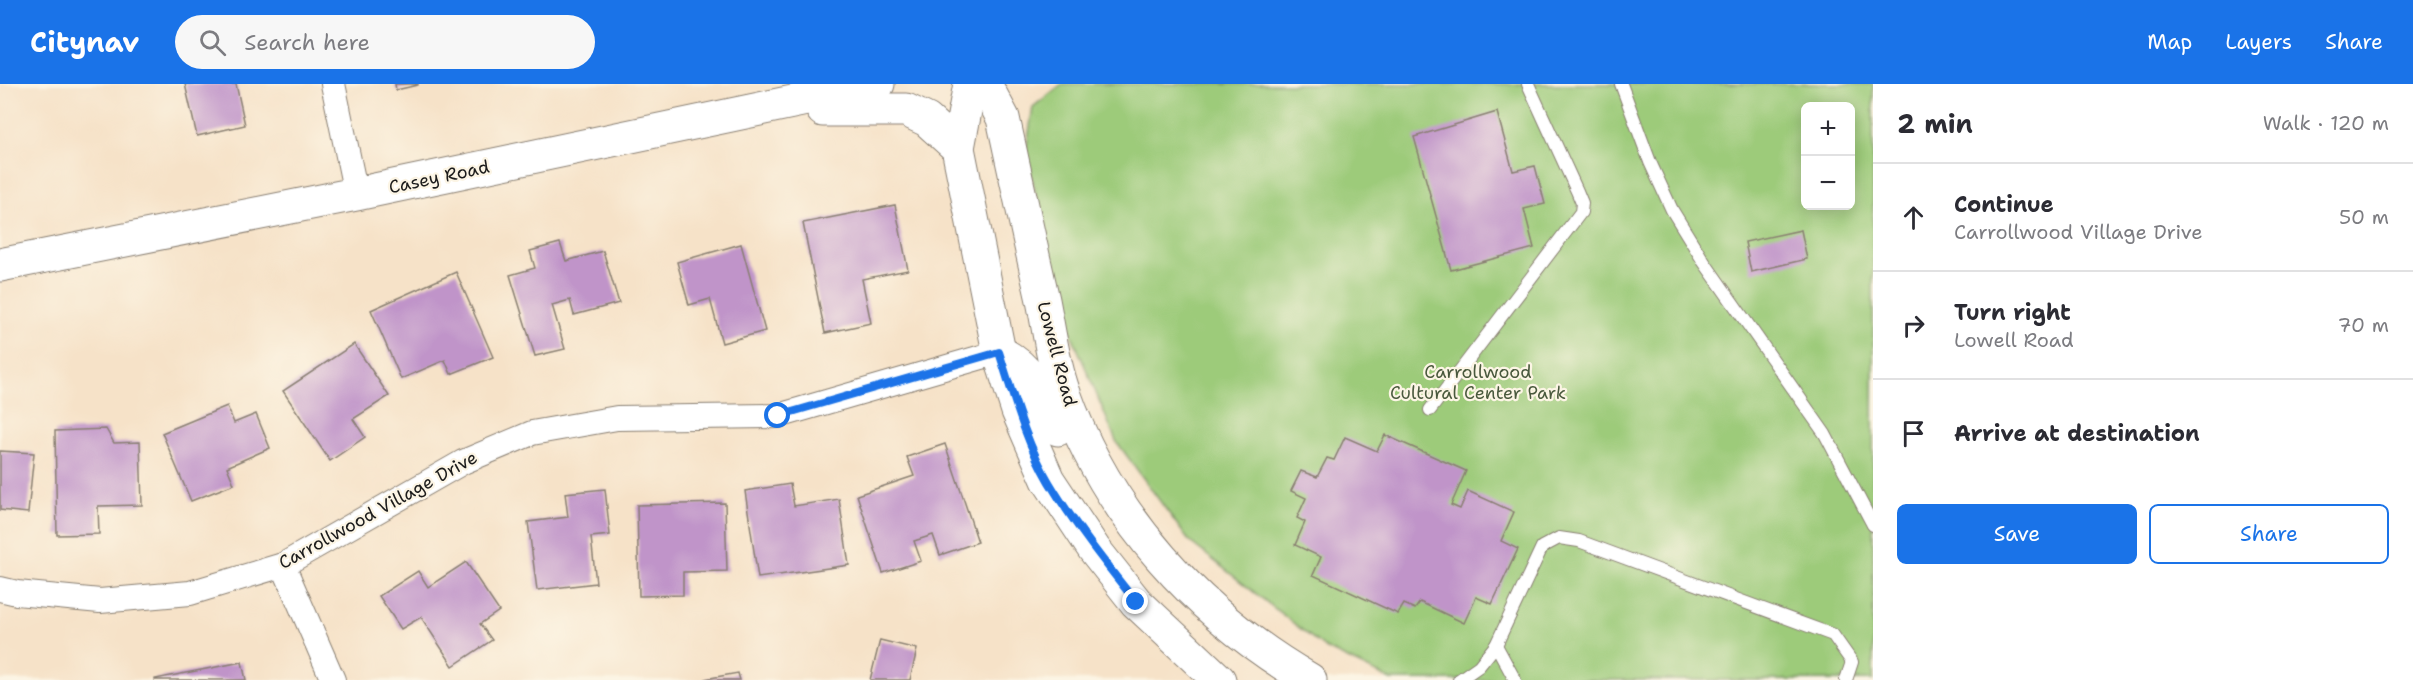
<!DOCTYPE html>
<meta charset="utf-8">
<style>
body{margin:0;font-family:"Shantell Sans",sans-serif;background:#f7f7f7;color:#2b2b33}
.controls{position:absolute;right:18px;top:18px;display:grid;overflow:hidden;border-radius:9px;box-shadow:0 3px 15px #0003}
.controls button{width:54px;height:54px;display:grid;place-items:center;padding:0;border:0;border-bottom:2px solid #e1e1e2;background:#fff;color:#2b2b33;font:30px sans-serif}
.stop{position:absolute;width:18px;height:18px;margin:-14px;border:4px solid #1a73e8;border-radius:50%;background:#fff}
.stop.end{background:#1a73e8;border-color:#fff;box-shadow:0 2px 6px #0008}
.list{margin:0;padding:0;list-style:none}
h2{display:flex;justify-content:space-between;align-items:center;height:78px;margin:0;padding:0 24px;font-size:26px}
h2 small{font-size:20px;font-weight:400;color:#7c7c81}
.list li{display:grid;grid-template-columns:39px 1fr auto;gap:18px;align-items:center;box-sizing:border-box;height:108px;padding:0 24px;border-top:2px solid #e1e1e2}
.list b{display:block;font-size:22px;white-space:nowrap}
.list p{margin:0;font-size:20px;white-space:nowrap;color:#7c7c81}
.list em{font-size:20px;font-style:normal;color:#7c7c81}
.actions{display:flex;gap:12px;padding:18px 24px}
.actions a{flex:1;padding:14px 0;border:2px solid #1a73e8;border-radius:9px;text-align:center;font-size:21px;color:#1a73e8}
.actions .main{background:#1a73e8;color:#fff}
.icon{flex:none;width:33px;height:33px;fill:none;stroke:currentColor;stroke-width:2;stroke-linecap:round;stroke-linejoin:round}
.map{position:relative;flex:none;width:1873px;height:596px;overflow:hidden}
header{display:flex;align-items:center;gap:36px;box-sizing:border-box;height:84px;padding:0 30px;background:#1a73e8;color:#fff}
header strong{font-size:28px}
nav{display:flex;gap:33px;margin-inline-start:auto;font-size:21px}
.search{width:420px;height:54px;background:#f7f7f7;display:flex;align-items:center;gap:15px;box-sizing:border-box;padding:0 21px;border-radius:33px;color:#7c7c81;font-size:22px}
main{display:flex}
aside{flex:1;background:#fff}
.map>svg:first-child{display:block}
.green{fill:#9dcb7a;stroke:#5c744b;stroke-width:1.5;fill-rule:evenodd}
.building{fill:#c094c9}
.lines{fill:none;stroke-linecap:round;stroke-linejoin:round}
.lane-casing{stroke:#897f72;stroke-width:14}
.street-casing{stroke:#897f72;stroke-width:26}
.secondary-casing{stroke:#897f72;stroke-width:35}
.lane{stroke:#fff;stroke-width:12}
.street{stroke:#fff;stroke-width:24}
.secondary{stroke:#fff;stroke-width:33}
.route{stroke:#1a73e8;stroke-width:8}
.labels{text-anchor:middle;stroke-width:4.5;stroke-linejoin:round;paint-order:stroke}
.street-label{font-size:18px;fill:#1c1c1c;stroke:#fcf5e5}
.park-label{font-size:18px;fill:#49593d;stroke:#fcf5e5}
</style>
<header>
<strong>Citynav</strong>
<div class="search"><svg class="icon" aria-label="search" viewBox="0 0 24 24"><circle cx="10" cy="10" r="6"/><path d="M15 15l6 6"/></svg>Search here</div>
<nav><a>Map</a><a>Layers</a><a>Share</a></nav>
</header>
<main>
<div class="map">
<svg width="1873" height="596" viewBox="0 0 1873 596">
<rect width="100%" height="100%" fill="#fcf5e5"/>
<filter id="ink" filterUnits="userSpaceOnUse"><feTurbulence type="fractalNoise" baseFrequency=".0167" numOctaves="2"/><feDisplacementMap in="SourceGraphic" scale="12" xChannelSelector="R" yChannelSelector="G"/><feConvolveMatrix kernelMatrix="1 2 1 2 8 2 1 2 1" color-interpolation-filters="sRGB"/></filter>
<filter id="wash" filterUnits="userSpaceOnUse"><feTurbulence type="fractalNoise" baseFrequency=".008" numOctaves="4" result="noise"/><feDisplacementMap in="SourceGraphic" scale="24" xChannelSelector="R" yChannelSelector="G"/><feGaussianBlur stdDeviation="1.35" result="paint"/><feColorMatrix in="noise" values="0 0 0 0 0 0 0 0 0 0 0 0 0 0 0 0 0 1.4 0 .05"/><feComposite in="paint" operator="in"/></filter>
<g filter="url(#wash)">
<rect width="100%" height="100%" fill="#f6e2c8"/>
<path class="green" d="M1062 0H1873V596H1391L1325 564 1189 457 1116 357 1063 230 1026 67 1033 23ZM1806 22H1850V122H1806Z"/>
<g id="blocks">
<g class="building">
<polygon points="185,0 236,0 245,41 197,52"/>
<polygon points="395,0 418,0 418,1 396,6"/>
<polygon points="1497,28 1513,87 1535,82 1545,120 1524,125 1534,164 1451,186 1414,53"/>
<polygon points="895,121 908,186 862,195 871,239 825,249 803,139"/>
<polygon points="1801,146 1807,175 1751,188 1745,158"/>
<polygon points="560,159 566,177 603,167 619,219 574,231 570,216 552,221 565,265 535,272 510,191 535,184 530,167"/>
<polygon points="741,160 765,247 722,259 710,215 689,221 677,178"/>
<polygon points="456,188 493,273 451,290 445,276 401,295 371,226"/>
<polygon points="354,260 389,312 353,335 365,353 330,377 283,307"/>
<polygon points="227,322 234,339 256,330 270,364 227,383 234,400 191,417 162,349"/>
<polygon points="106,345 114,359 140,358 142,421 98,422 99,450 57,451 55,347"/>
<polygon points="1385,351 1466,387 1451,421 1460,425 1468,407 1514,428 1501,457 1518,465 1492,520 1476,513 1464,539 1420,518 1415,525 1404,520 1398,530 1313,491 1321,473 1295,461 1305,438 1297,434 1306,414 1291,407 1301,387 1317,393 1327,374 1334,376 1345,353 1377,367"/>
<polygon points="945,360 978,458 940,471 933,451 914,457 921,477 883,489 857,411 914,392 907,373"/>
<polygon points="0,367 34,369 28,429 0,426"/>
<polygon points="790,400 794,422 839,415 849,481 758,494 745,407"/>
<polygon points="605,405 610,451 591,453 596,499 537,506 528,438 568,433 565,409"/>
<polygon points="725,419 727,487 683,488 683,511 639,512 637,421"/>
<polygon points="466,478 499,527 480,540 492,556 453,582 421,533 401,545 379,512 418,487 428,503"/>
<polygon points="880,556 917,565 910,596 870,596"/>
<polygon points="242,578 246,596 155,596 155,595"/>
<polygon points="738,589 740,596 705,596 705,595"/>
</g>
</g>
</g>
<g filter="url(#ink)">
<use href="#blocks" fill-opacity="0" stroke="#897f72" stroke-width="1.5"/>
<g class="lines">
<defs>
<g id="lane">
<polyline points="1621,0 1650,78 1672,126 1704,178 1825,350 1873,441"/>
<polyline points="1430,326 1581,128 1582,119 1577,107 1528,0"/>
<polyline points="1496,561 1515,596"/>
<polyline points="1459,596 1479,582 1496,561 1542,463 1559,454 1579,457 1833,551 1852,578 1846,596"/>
</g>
<g id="street">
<polyline points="333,0 356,110"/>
<polyline points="283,481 333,596"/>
<polyline points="0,505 17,509 100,517 190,509 283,481 463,378 532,349 617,334 778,332 999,268"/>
</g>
<g id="secondary">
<polyline points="970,0 958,64 999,268 1018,327 1048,396 1094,465 1136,518 1219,596"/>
<path d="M985 0 1003 34C1016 94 1029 155 1043 216 1049 246 1053 280 1064 309 1107 431 1199 532 1310 596"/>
<polyline points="823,26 906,26 927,36 958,64"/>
<polyline points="0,181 356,110 878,0"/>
<path d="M999 268C1033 285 1043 313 1058 345"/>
</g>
</defs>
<use href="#lane" class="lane-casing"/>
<use href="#street" class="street-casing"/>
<use href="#secondary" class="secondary-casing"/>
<use href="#lane" class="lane"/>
<use href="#street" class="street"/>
<use href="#secondary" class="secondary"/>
</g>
</g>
<g class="lines" filter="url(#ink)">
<path class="route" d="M778 332 999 268C1013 311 1026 359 1049 398 1074 440 1105 479 1136 518"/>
</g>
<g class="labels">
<g class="street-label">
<text transform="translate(439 93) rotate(-12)" y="6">Casey Road</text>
<text transform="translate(1057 270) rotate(75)" y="6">Lowell Road</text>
<text transform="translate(378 426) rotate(-29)" y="6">Carrollwood Village Drive</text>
</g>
<g class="park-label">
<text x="1478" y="294">Carrollwood<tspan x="1478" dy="21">Cultural Center Park</tspan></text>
</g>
</g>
</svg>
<div class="controls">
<button>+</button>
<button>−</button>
</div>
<div class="stop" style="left:778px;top:332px"></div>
<div class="stop end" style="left:1136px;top:518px"></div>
</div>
<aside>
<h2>2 min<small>Walk · 120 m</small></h2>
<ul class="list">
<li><svg class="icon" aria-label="ahead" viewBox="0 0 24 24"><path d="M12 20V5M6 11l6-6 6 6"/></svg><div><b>Continue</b><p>Carrollwood Village Drive</p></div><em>50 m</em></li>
<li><svg class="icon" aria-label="right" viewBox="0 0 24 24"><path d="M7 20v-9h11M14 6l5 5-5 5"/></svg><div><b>Turn right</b><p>Lowell Road</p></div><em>70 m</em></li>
<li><svg class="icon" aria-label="arrive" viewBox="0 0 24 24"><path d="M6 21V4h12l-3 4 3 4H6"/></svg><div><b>Arrive at destination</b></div></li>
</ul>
<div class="actions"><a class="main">Save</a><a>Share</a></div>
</aside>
</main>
